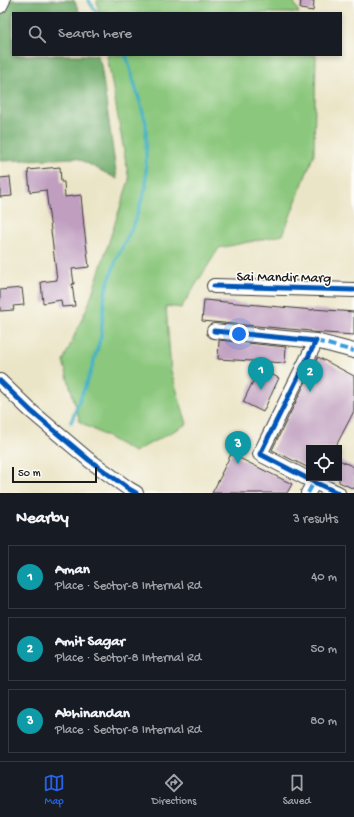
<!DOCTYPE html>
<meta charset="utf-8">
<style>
body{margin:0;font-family:"Gochi Hand",sans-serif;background:#242831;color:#f1f3f6}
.controls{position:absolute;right:12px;bottom:12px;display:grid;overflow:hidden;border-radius:0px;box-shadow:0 2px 6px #0003}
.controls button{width:36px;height:36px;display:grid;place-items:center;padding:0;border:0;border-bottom:1px solid #363941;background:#171b24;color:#f1f3f6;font:20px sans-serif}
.scale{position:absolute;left:12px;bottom:10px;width:85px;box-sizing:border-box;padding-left:4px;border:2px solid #1c1c1c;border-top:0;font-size:11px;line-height:14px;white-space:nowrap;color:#1c1c1c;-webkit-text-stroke:3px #fdfcf7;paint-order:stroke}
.you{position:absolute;left:239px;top:334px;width:14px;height:14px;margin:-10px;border:3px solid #fff;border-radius:50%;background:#1a73e8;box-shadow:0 0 0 6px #1a73e833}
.badge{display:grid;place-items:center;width:26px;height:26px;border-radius:50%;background:#2563eb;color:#fff;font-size:13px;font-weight:700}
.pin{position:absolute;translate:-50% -33px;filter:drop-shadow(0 1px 2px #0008)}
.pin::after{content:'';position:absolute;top:21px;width:14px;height:12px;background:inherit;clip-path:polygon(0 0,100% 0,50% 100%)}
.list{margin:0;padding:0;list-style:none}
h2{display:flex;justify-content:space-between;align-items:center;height:52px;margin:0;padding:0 16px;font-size:17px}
h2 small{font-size:13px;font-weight:400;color:#9ea1a6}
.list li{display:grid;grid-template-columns:26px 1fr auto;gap:12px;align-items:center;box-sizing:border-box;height:64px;margin:0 8px 8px;padding:0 8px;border:1px solid #363941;border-radius:0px}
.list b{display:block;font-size:15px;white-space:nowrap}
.list p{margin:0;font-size:13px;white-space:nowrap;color:#9ea1a6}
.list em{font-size:13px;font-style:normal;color:#9ea1a6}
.icon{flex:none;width:22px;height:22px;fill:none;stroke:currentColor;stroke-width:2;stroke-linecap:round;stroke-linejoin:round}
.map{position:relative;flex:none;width:354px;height:493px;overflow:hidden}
.search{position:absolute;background:#171b24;box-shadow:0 2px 6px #0003;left:12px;right:12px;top:12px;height:44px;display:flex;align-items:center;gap:10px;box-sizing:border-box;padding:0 14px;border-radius:0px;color:#9ea1a6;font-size:15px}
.sheet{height:268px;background:#171b24}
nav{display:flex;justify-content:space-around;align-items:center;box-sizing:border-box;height:56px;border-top:1px solid #363941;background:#171b24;font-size:11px;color:#9ea1a6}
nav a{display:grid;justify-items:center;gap:2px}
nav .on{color:#2563eb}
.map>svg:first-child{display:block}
.green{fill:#8bc77d;stroke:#54724c}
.forest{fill:#70ac6c;stroke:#466444}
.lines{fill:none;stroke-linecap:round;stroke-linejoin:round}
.stream{stroke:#47b3c3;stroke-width:3.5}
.building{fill:#bf9ec0}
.minor-casing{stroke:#3b3a36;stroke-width:16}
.minor{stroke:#fff;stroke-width:14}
.quiet{stroke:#3c9bdf;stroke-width:4;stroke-dasharray:8 4;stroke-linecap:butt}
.cycleway-casing{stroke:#fdfcf7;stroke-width:8}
.cycleway{stroke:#0057b8;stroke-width:5}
.labels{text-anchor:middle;stroke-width:3;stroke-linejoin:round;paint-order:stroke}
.street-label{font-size:14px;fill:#1c1c1c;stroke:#fdfcf7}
</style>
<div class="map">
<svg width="354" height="493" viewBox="0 0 354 493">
<rect width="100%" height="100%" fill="#fdfcf7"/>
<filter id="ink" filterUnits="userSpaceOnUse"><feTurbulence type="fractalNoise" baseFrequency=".025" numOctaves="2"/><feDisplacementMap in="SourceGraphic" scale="8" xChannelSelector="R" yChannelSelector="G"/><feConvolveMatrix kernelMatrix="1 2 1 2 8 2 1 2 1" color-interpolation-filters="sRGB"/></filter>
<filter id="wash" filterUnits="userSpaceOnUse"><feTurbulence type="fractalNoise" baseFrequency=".012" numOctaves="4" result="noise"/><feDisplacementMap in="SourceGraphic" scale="16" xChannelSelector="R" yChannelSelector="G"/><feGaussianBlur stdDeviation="0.9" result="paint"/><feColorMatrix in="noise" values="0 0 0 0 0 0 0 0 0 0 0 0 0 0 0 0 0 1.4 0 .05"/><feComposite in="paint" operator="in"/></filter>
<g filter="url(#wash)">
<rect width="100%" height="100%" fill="#ebe5c7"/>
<g class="green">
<polygon points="97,0 293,0 299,13 99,13"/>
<polygon points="107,55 316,55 314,154 283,235 219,248 181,308 166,306 171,371 187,424 134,452 80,422 63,361 89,303 129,180"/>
</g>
<polygon class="forest" points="8,0 74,0 80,13 13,13 13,55 97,55 101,65 117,179 77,158 0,161 0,16"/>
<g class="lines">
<g class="stream">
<polyline points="88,0 97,13"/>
<polyline points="71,422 91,371 101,336 105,292 116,260 134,224 146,187 146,123 127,58 125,55"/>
</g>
</g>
<g id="blocks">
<g class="building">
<polygon points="301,0 314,1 313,11 300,9"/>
<polygon points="60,167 61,182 64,182 65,197 81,195 84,227 89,267 72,269 74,284 72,284 75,306 62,307 61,300 43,303 41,282 57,280 46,190 30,192 28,170"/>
<polygon points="10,177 12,196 0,197 0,178"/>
<polygon points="22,288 24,305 13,306 14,310 0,311 0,290"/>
<polygon points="204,300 313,310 313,309 354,312 354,335 311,332 311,331 202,321"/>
<polygon points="219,340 286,347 285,363 218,359"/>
<polygon points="318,357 354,376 354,411 335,448 309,448 309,468 272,450"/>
<polygon points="259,369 279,378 263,412 243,402"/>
<polygon points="231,454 292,484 287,493 212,493 222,474 221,474"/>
<polygon points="339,460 354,467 354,489 339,482"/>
</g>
</g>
</g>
<g filter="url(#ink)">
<use href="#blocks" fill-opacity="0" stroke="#3b3a36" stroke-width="1"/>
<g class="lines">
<defs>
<g id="minor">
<polyline points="0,6 3,0"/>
<polyline points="214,286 354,290"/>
<polyline points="214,331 316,341 260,454 314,482 338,493"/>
<polyline points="316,341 354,351"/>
<polyline points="0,381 31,411 89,460 129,489 136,493"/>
<polyline points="308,493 314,482"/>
</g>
</defs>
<use href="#minor" class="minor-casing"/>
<use href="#minor" class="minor"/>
<g class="quiet">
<polyline points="316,341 354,351"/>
<polyline points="308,493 314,482"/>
</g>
<defs>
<g id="cycleway">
<polyline points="214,286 354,290"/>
<polyline points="214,331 316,341 260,454 314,482 338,493"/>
<polyline points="0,381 31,411 89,460 129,489 136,493"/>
</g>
</defs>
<use href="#cycleway" class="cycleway-casing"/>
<use href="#cycleway" class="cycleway"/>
</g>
</g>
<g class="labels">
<g class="street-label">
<text transform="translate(284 276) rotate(1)" y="5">Sai Mandir Marg</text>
</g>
</g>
</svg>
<div class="controls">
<button><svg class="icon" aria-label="locate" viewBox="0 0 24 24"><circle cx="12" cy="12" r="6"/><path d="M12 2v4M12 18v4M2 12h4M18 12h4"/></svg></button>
</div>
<div class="scale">50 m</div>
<div class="you"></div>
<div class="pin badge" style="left:261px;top:390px;background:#0f9aa8">1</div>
<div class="pin badge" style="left:310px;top:392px;background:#0f9aa8">2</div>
<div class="pin badge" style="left:238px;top:464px;background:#0f9aa8">3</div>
<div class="search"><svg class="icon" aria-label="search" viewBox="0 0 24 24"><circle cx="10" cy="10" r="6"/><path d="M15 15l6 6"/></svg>Search here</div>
</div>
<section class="sheet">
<h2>Nearby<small>3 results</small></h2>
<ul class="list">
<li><span class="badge" style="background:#0f9aa8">1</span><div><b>Aman</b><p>Place · Sector-8 Internal Rd</p></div><em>40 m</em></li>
<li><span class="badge" style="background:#0f9aa8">2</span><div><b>Amit Sagar</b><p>Place · Sector-8 Internal Rd</p></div><em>50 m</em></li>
<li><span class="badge" style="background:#0f9aa8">3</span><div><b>Abhinandan</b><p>Place · Sector-8 Internal Rd</p></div><em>80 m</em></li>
</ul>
</section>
<nav>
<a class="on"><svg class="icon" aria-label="map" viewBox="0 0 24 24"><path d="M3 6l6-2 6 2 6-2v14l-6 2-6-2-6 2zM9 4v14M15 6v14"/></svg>Map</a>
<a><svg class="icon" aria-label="directions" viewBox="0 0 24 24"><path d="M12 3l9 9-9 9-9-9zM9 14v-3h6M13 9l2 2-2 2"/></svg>Directions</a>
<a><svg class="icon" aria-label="saved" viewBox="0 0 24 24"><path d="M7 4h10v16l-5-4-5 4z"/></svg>Saved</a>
</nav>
